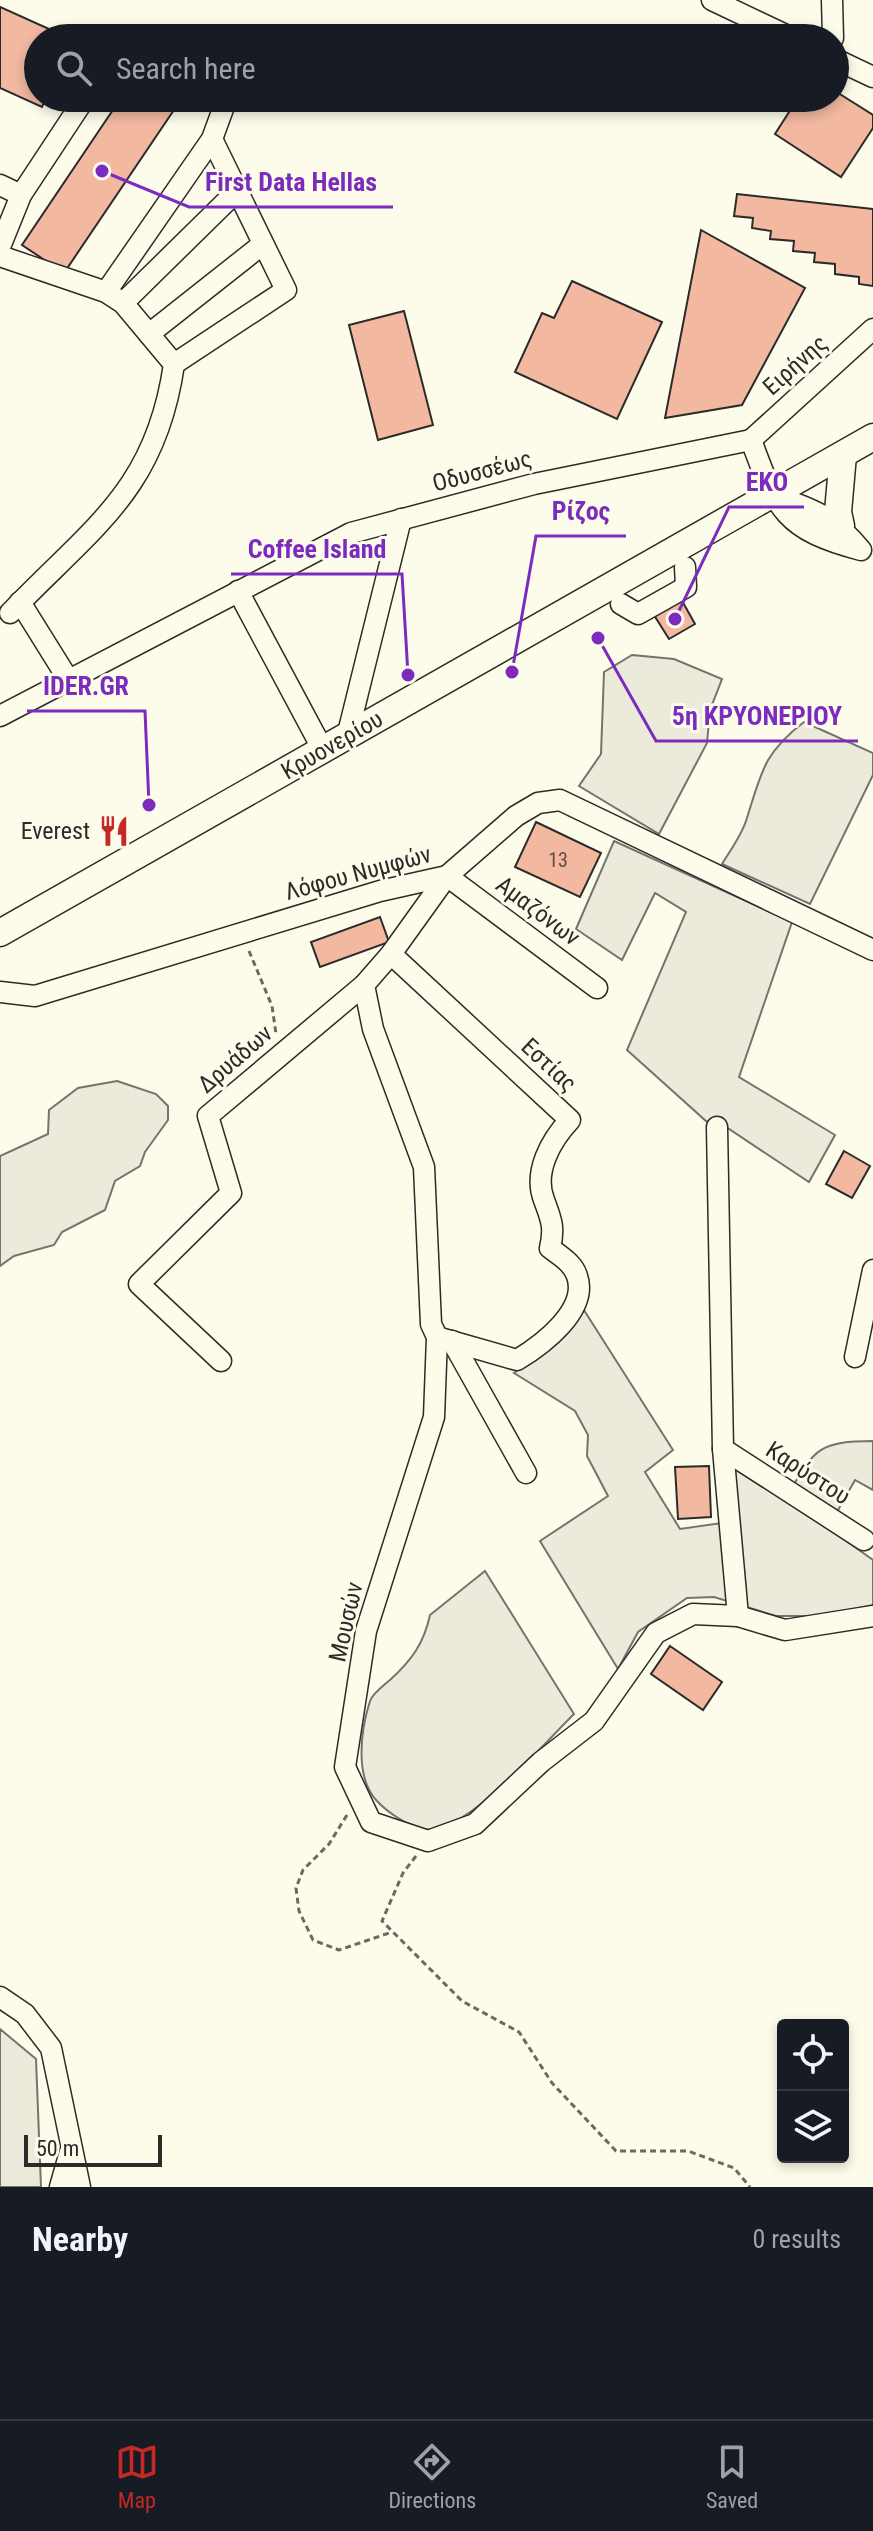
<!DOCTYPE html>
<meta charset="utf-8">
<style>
body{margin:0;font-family:"Roboto Condensed",sans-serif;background:#242831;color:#f1f3f6}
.controls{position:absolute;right:24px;bottom:24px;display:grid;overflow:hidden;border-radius:8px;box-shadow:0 4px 12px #0003}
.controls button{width:72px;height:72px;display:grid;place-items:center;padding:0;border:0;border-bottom:2px solid #363941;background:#171b24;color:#f1f3f6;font:40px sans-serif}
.scale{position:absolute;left:24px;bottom:20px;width:138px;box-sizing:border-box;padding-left:8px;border:4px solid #2b2b2b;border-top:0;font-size:22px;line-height:28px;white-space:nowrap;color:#2b2b2b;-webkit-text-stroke:6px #fdfbea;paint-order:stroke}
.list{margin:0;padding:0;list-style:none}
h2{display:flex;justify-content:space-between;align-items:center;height:104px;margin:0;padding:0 32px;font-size:34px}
h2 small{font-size:26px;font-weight:400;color:#9ea1a6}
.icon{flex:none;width:44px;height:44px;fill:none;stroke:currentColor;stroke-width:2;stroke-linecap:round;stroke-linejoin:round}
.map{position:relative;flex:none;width:873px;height:2187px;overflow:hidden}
.search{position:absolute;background:#171b24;box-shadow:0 4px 12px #0003;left:24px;right:24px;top:24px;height:88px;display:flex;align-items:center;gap:20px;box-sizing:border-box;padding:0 28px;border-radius:44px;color:#9ea1a6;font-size:30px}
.sheet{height:232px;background:#171b24}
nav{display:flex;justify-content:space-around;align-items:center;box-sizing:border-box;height:112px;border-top:2px solid #363941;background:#171b24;font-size:22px;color:#9ea1a6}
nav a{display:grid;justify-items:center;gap:4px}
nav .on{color:#c62828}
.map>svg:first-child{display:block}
.green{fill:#ecebdb;stroke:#74746e;stroke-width:2}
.building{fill:#f2b8a0;stroke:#2b2b2b;stroke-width:2}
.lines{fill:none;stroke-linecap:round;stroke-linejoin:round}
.minor-casing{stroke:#2b2b2b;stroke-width:23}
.major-casing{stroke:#2b2b2b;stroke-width:29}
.path{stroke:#6a6964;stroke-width:3;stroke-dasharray:6 4;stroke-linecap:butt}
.minor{stroke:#fdfbea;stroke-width:20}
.major{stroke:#fdfbea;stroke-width:26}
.labels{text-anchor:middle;stroke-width:6;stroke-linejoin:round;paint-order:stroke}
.number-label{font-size:20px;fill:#5d4e48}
.street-label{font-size:24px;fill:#2b2b2b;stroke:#fdfbea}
.poi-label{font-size:24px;fill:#2b2b2b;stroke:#fdfbea;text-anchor:end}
.leader{fill:none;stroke:#7b2cbf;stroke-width:3}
.callout-dot{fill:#7b2cbf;stroke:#fdfbea;stroke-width:3}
.callout-label{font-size:26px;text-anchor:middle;font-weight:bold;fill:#7b2cbf;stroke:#fdfbea;stroke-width:6;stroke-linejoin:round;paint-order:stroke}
</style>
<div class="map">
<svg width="873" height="2187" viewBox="0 0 873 2187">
<rect width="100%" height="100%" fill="#fdfbea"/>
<g class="green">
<polygon points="632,655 674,659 722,679 710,710 707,743 659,834 579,786 601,754 604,672"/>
<path d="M804 722 873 753V775L810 904 722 864C730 851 741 836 746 821 761 775 762 754 804 722Z"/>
<polygon points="614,841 792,922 739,1077 835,1135 809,1182 729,1129 706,1121 627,1050 686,912 655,893 622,960 576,929"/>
<polygon points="117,1081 156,1094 168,1106 168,1120 145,1152 140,1166 115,1181 105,1210 62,1232 54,1245 14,1256 0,1266 0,1156 48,1134 49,1110 78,1088"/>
<path d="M582 1307 673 1450 645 1472 680 1529 722 1523 733 1466 785 1499C814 1452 814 1441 873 1441V1490L855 1480 828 1528 873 1560V1605L819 1616H776L714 1597 687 1598 638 1632 618 1669 540 1541 608 1496 587 1456 588 1435 575 1411 514 1373 566 1335Z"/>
<path d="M485 1571 574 1714C546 1741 463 1839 423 1829 407 1825 388 1813 377 1801 354 1777 361 1729 370 1701 373 1693 383 1686 390 1680 412 1660 424 1643 430 1615Z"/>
<polygon points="0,2029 36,2059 41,2187 0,2187"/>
</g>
<g class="building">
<polygon points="0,7 69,38 38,38 38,98 46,98 42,107 0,88"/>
<polygon points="835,91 873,115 873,128 841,177 775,134 798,98 835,98"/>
<polygon points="121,98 182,98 64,273 22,245"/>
<polygon points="737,194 873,209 873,286 859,284 859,277 835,274 835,264 814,262 815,253 793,251 794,241 770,239 771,231 752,228 753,218 734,216"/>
<polygon points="701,230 805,288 742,405 665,418"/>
<polygon points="572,281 662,322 617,419 515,372 542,313 554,318"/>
<polygon points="404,311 433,425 378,440 349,325"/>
<polygon points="681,599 695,624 669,639 654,615"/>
<polygon points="536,822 601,853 580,897 515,867"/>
<polygon points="380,917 389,942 320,967 311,942"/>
<polygon points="844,1151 870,1166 852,1198 826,1184"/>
<polygon points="709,1466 711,1517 678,1519 675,1467"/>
<polygon points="670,1646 722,1682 703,1710 651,1674"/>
</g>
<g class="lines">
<defs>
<g id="minor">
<polyline points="712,0 792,38"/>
<polyline points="832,0 833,38"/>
<polyline points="835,59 873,77"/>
<polyline points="0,185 21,195"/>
<polyline points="0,247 21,195 85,98"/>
<path d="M0 256 106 292 123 303 174 364C156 491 91 528 10 613"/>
<polyline points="106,292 212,139 227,98"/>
<polyline points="123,303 237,191"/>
<polyline points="149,334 263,244"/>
<polyline points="174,364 286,290 212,139"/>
<path d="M751 440C777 511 785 530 861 550 834 517 812 508 771 495"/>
<polyline points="751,440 873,329"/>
<polyline points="238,591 323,750"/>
<polyline points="20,602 68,679"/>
<polyline points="621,604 638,614 686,587 685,567"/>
<polyline points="0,716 351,533 534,484 751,440"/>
<polyline points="347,737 401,519"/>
<path d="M391 954 570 1120C551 1140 533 1172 544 1200 551 1219 555 1227 550 1248 560 1256 573 1263 577 1276 589 1310 542 1345 517 1360L437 1337"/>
<polyline points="364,985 373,1029 424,1167 431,1324 437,1337 434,1417 366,1631 345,1767 371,1822 428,1841 475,1824 541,1762 594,1721 656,1633 693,1614 738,1616 785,1630 873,1616"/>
<polyline points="0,992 35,996 380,891 447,876 516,816 538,803 560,800 873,950"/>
<polyline points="717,1127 723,1449 738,1616"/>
<polyline points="452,1341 526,1473"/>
<polyline points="855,1357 873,1270"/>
<polyline points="221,1361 139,1284 231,1193 208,1116 364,985 391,954 447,876 597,988"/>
<polyline points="723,1449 864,1540"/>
<polyline points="0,1997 25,2014 51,2048 80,2187"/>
<polyline points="60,2187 70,2152"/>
</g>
<g id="major">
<polyline points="841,526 838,512 843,455"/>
<polyline points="0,933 873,437"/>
</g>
</defs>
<use href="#minor" class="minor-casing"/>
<use href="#major" class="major-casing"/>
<g class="path">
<polyline points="249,951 272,1006 276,1034"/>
<polyline points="347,1815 329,1844 303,1870 296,1888 299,1911 313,1940 339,1950 392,1932"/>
<polyline points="416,1856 403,1873 382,1921 462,2001 519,2032 552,2083 616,2151 688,2151 734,2168 750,2187"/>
</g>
<use href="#minor" class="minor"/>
<use href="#major" class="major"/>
</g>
<defs>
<symbol id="restaurant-bare" viewBox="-9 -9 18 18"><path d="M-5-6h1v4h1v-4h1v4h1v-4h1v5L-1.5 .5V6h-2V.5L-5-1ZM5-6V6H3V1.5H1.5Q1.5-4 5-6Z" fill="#c62828" stroke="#fdfbea" stroke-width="2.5" paint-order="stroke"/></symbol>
</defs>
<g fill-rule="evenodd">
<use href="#restaurant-bare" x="92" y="809" width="44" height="44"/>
</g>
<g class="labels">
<g class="number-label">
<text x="558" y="867">13</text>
</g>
<g class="street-label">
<text transform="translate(795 365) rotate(-42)" y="8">Ειρήνης</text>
<text transform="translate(482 471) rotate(-15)" y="8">Οδυσσέως</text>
<text transform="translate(332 745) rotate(-30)" y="8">Κρυονερίου</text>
<text transform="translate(358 873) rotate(-15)" y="8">Λόφου Νυμφών</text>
<text transform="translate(538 911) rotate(37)" y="8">Αμαζόνων</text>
<text transform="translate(235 1059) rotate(-41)" y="8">Δρυάδων</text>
<text transform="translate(549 1065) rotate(43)" y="8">Εστίας</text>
<text transform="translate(808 1473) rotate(33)" y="8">Καρύστου</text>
<text transform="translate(346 1622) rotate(-77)" y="8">Μουσών</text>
</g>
<g class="poi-label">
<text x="90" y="839">Everest</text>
</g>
</g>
<path class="leader" d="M102 171L189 207H393M675 619L729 507H804M512 672L536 536H626M408 675L402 574H231M149 805L145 711H27M598 638L656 741H858"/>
<g class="callout-dot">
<circle cx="102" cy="171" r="8"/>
<circle cx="675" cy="619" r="8"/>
<circle cx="512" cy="672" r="8"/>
<circle cx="408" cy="675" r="8"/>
<circle cx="149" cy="805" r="8"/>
<circle cx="598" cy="638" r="8"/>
</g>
<g class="callout-label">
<text x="291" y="191">First Data Hellas</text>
<text x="767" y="491">EKO</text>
<text x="581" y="520">Ρίζος</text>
<text x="317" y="558">Coffee Island</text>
<text x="86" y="695">IDER.GR</text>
<text x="757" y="725">5η ΚΡΥΟΝΕΡΙΟΥ</text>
</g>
</svg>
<div class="controls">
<button><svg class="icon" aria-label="locate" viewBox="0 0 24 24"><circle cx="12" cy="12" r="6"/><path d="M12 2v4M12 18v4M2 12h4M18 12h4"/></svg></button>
<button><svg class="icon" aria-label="layers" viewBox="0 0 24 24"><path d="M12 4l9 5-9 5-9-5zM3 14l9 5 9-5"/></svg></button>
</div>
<div class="scale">50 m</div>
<div class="search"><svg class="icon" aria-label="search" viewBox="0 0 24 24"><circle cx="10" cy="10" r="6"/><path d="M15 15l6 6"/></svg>Search here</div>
</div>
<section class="sheet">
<h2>Nearby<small>0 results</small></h2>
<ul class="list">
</ul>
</section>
<nav>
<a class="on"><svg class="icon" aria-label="map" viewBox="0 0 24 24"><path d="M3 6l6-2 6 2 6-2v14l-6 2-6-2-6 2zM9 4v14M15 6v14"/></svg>Map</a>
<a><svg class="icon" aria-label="directions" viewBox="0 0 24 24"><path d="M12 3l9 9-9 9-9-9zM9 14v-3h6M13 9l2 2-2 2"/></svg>Directions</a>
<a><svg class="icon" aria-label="saved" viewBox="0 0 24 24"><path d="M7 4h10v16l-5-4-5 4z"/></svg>Saved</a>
</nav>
